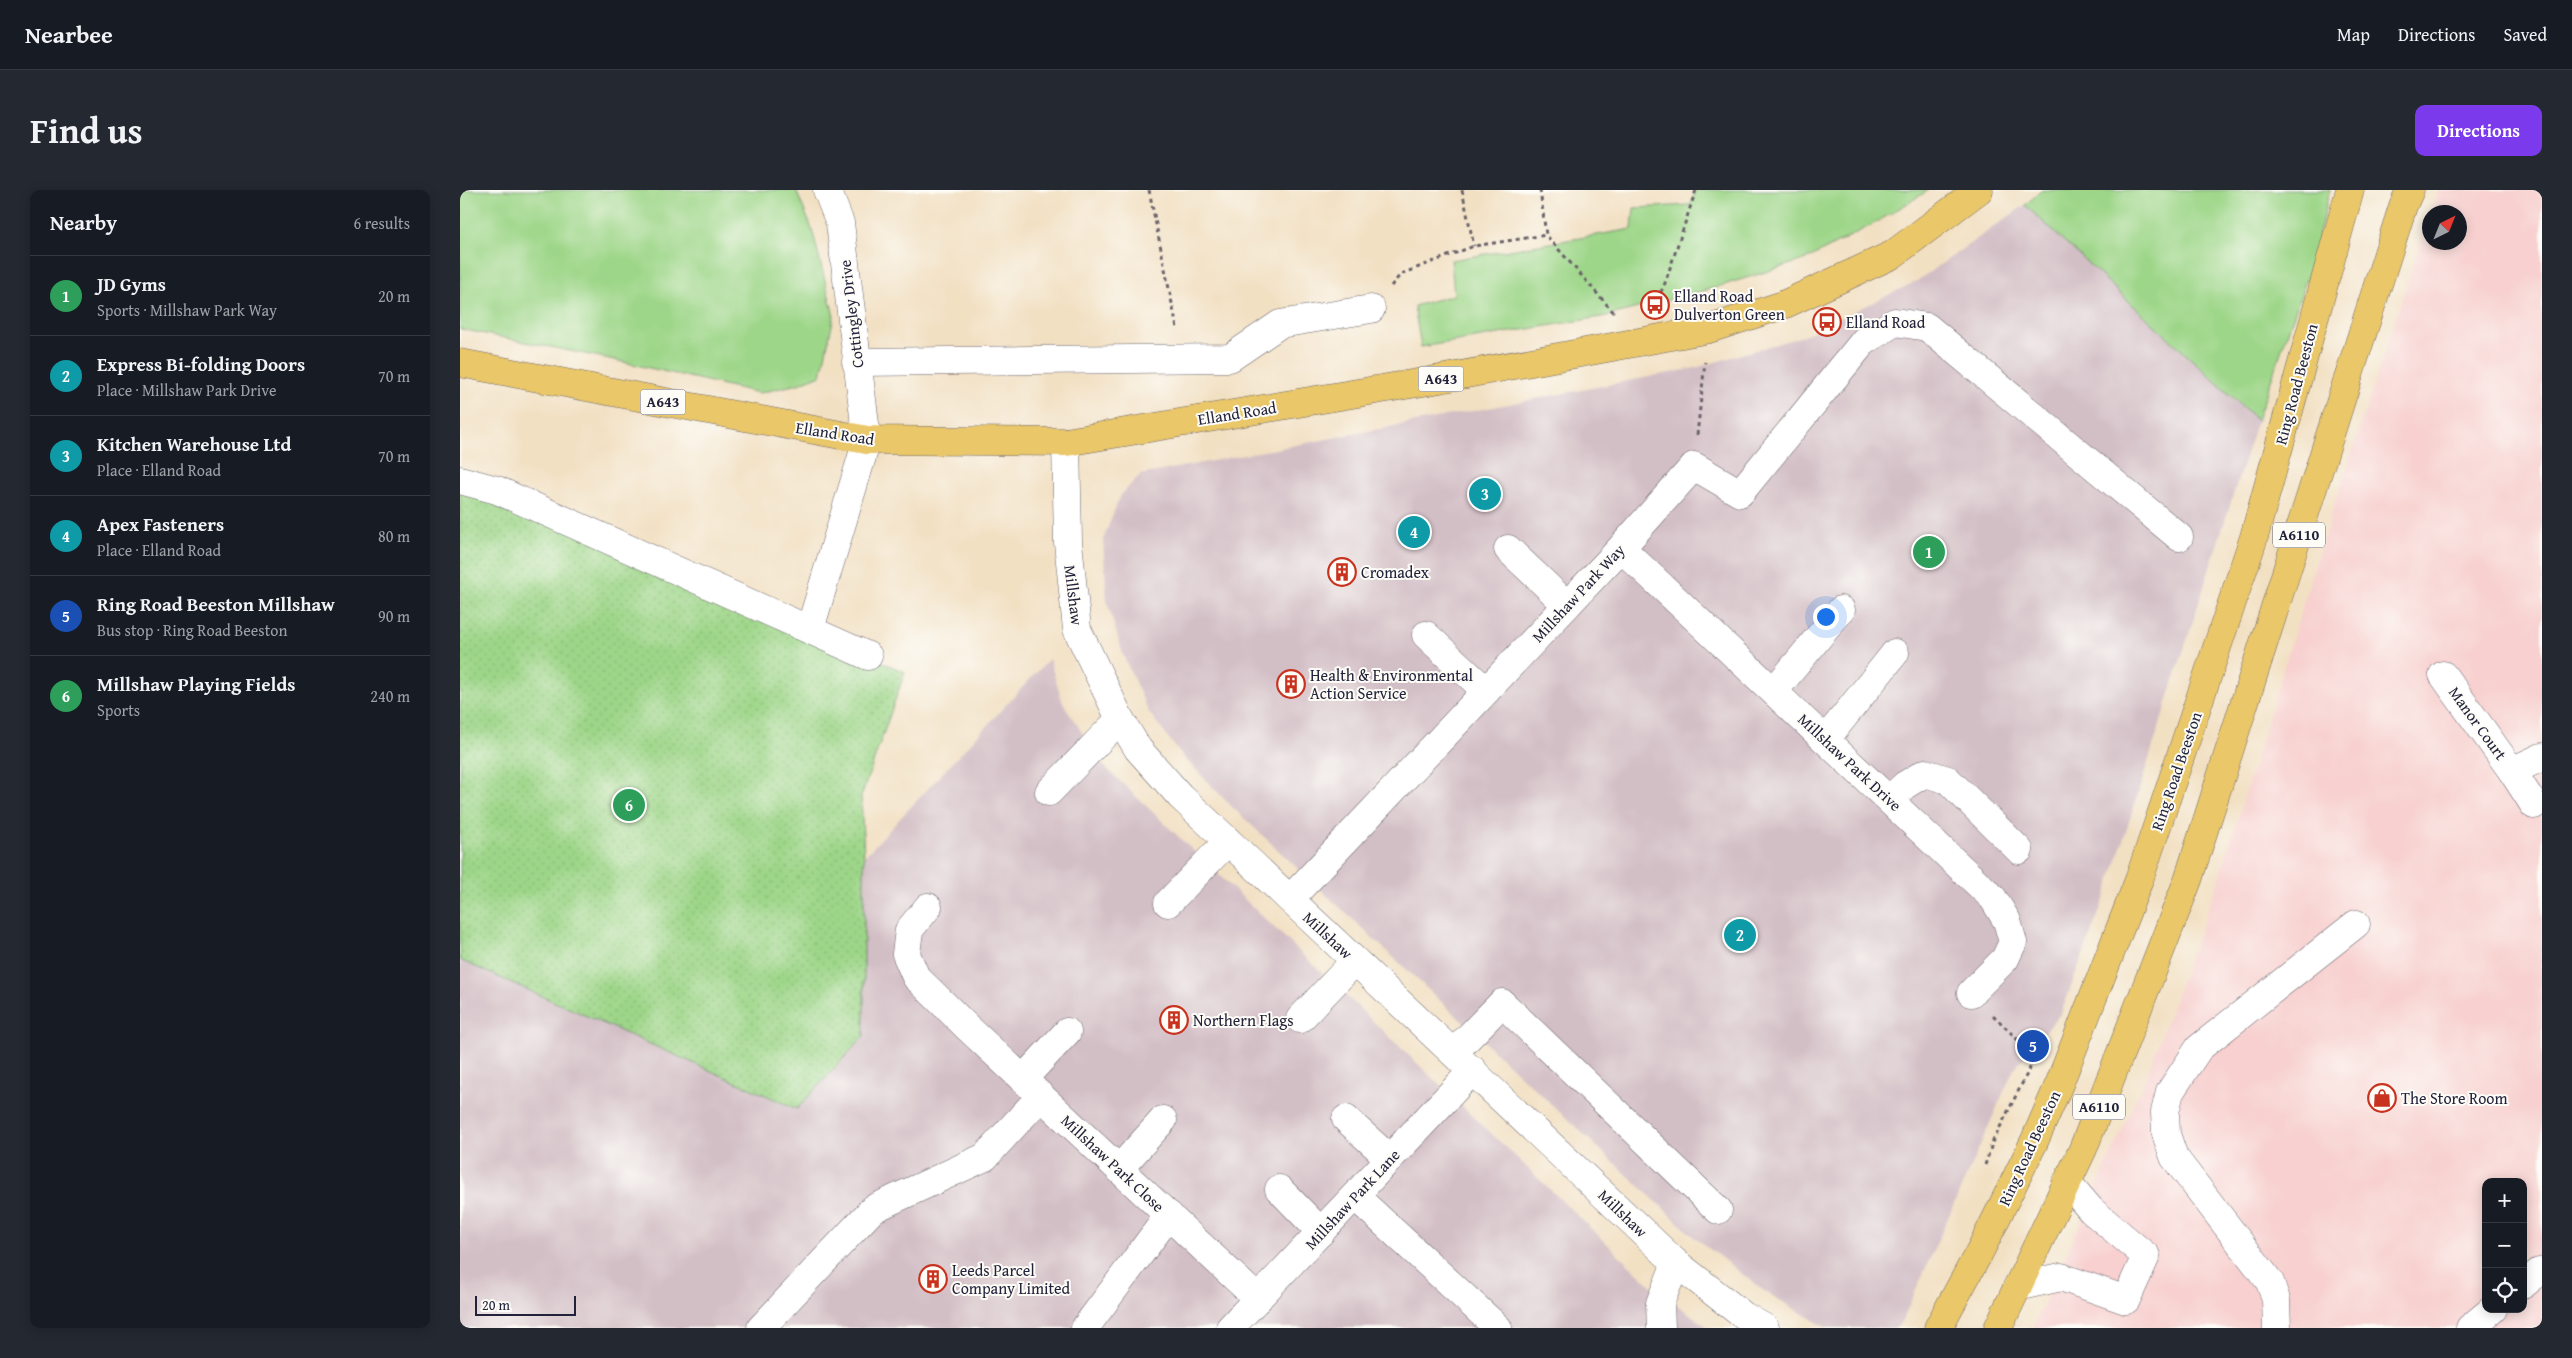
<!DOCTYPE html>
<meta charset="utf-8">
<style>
body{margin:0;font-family:"Gentium Book Plus",serif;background:#242831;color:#f1f3f6}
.controls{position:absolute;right:15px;bottom:15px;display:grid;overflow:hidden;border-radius:10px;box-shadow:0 2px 12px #0003}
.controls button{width:45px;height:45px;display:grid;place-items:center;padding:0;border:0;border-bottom:1px solid #363941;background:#171b24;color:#f1f3f6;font:25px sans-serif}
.compass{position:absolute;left:1962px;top:15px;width:45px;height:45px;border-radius:50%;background:#171b24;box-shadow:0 2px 12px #0003;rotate:43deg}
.scale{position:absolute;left:15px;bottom:12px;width:101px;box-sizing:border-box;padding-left:5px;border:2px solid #22223b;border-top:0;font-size:14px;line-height:18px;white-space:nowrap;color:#22223b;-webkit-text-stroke:4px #fdfcf7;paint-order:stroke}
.you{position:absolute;left:1365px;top:426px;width:18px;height:18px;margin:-12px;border:4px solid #fff;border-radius:50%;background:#1a73e8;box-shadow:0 0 0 8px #1a73e833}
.badge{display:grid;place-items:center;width:32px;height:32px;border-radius:50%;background:#7c3aed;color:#fff;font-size:16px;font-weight:700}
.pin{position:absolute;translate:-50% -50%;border:2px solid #fff;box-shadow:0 1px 5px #0006}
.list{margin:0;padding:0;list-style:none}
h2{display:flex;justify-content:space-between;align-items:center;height:65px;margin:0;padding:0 20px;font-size:21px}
h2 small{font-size:16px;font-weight:400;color:#9ea1a6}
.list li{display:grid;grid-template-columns:32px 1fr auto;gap:15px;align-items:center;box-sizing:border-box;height:80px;padding:0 20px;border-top:1px solid #363941}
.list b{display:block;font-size:19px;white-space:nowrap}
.list p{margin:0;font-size:16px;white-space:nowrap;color:#9ea1a6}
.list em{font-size:16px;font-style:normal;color:#9ea1a6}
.icon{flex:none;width:28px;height:28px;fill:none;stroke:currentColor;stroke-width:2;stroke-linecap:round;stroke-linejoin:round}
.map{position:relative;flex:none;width:2082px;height:1138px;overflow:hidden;border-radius:10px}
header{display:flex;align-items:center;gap:30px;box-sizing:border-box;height:70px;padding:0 25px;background:#171b24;border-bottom:1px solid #363941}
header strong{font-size:24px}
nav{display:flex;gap:28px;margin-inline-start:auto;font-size:18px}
.intro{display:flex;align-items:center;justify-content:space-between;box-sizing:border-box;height:120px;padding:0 30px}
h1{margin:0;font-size:35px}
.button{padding:12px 22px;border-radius:10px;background:#7c3aed;color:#fff;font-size:18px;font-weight:700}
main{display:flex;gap:30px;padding:0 30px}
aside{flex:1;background:#171b24;border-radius:10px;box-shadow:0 2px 12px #0003}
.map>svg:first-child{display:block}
.built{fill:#f7d0cf;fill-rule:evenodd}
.industrial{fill:#d2bec5}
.grass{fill:#9dd688;stroke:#607c62}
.park{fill:url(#park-dots);stroke:#607c62}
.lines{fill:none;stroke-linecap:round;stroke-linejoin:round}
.minor-casing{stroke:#6b646b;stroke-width:29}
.major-casing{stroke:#6b646b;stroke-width:29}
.highway-casing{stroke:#6b646b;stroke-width:29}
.path{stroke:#6b646b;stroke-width:3;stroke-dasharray:4 4;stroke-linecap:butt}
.minor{stroke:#fff;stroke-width:28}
.major{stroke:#eac769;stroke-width:28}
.highway{stroke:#eac769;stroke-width:28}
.labels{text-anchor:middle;stroke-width:4;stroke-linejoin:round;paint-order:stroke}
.shield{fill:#fdfcf7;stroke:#646373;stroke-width:1}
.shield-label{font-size:15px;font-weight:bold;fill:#22223b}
.poi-label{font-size:16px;fill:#22223b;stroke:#fdfcf7;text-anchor:start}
.street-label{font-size:16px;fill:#22223b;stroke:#fdfcf7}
</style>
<header>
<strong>Nearbee</strong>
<nav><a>Map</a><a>Directions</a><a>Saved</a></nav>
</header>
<div class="intro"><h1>Find us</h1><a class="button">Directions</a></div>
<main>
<aside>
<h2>Nearby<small>6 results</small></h2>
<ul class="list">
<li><span class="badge" style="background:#2e9e5b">1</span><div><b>JD Gyms</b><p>Sports · Millshaw Park Way</p></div><em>20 m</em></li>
<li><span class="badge" style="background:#0f9aa8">2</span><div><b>Express Bi-folding Doors</b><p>Place · Millshaw Park Drive</p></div><em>70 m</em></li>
<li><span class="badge" style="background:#0f9aa8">3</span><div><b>Kitchen Warehouse Ltd</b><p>Place · Elland Road</p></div><em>70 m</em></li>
<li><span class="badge" style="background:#0f9aa8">4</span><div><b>Apex Fasteners</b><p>Place · Elland Road</p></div><em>80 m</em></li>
<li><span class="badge" style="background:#1a4fb4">5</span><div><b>Ring Road Beeston Millshaw</b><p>Bus stop · Ring Road Beeston</p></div><em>90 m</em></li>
<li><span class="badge" style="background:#2e9e5b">6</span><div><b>Millshaw Playing Fields</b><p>Sports</p></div><em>240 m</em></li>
</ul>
</aside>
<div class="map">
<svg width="2082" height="1138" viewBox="0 0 2082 1138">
<defs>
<pattern id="park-dots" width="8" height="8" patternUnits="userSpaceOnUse" patternTransform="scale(1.25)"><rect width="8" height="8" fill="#9dd688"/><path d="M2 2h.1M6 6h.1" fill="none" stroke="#87b776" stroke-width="1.8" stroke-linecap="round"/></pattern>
</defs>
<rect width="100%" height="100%" fill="#fdfcf7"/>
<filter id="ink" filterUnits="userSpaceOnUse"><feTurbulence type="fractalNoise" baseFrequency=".02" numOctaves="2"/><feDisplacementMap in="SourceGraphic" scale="10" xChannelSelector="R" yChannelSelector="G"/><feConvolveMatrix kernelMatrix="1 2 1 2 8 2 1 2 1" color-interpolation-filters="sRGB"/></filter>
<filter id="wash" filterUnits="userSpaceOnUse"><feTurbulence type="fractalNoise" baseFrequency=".0096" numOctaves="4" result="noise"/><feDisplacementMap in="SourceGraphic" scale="20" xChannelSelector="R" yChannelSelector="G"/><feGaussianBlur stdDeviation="1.12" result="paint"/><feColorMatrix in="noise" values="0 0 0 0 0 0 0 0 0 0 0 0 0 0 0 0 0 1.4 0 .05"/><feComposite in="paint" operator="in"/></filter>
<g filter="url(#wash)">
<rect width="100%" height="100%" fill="#f2e0c3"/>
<path class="built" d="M1978 0H2082V1138H1573L1685 889 1759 689 1860 359 1969 26 1970 52H2000V22H1971ZM2026 992H2063V1119H2026Z"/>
<g class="industrial">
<polygon points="1565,15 1797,230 1646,704 1601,823 1554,879 1443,1129 1436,1138 1367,1138 1304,1101 1234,1047 773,618 719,562 688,521 663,465 647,411 643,350 660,306 680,285 1235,178 1343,146 1457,91"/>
<polygon points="589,469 603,513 643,575 1196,1100 1249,1138 0,1138 0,770 337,919 403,846 404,667"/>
</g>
<g class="grass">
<polygon points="0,0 336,0 352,39 374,126 361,185 338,194 299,203 150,169 0,139"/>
<polygon points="1236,0 1469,0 1417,32 1347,69 1254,98 1147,126 961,157 954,116 994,105 991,70 1172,39 1174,18 1230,15"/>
<polygon points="1582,0 1870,0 1850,79 1797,230 1565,15"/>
</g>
<polygon class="park" points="0,290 445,482 401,607 404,667 404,846 337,919 0,770"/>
</g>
<g filter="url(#ink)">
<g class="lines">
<defs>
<g id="minor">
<polyline points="396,172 770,168 820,134 911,119"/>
<polyline points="606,252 608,352 617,439 660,529 678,559 720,606 768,651 1216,1073 1284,1126 1305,1138"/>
<polyline points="0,290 37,300 408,466"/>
<polyline points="1161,358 1533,708 1547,731 1553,752 1545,769 1511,803"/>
<polyline points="1048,359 1107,415"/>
<polyline points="350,439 407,250 380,33 367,0"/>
<polyline points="966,445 1026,501"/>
<polyline points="1983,485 2052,581 2082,567"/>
<polyline points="1314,501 1381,420"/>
<polyline points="1366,549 1435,463"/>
<polyline points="2052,581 2074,615"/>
<polyline points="589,602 660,529"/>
<polyline points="1430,609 1445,595 1465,583 1488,590 1559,660"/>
<polyline points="830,709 1161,358 1234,276 1280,303 1404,151 1435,132 1467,137 1719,347"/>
<polyline points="708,713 768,651"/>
<polyline points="468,717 449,740 446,764 456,787 507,837 798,1109"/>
<polyline points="840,829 895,771"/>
<polyline points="994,862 1042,813 1258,1020"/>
<polyline points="563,889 607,842"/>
<polyline points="886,929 930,969"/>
<polyline points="659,979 703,930"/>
<polyline points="819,999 861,1042"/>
<polyline points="895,1006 1038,1138"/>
<polyline points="2063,1095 2079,1082"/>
<polyline points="1557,1097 1601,1087 1666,1110 1686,1066 1631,1020 1607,992"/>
<polyline points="301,1138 413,1019 525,967 581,906"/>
<polyline points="625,1138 709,1025"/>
<polyline points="770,1138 1013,880"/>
<polyline points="1201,1138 1200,1113 1216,1073"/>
<polyline points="1817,1138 1816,1110 1810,1092 1714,967 1706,944 1705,922 1710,902 1739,858 1896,734"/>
<polyline points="2010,1138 2033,1119"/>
</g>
<polyline id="major" points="0,173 407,250 606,252 969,191 1249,139 1323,115 1432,65 1519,0"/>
<g id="highway">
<polyline points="1478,1138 1521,1059 1574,952 1600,892 1679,690 1794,347 1890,0"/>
<polyline points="1538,1138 1623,959 1728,690 1943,16 1950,0"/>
</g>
</defs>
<use href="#minor" class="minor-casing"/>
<use href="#major" class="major-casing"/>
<use href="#highway" class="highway-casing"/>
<g class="path">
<polyline points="689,0 717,138"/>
<polyline points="1002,0 1014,56"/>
<polyline points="1080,0 1086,45 1156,125"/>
<polyline points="931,96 941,84 1014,56 1086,45"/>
<polyline points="1194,117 1205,93 1236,0"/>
<polyline points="1237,245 1245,172"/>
<polyline points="1533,825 1576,868"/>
<polyline points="1525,975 1533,951 1573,872"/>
</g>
<use href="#minor" class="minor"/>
<use href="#major" class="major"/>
<use href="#highway" class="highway"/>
</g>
</g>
<defs>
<symbol id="bus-ring" viewBox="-11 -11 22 22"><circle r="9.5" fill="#fdfcf7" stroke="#c8321e" stroke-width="1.5"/><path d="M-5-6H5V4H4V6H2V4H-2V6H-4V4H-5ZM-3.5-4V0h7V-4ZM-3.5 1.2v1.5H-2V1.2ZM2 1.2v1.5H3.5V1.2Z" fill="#c8321e"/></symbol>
<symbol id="building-ring" viewBox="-11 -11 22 22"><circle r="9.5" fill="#fdfcf7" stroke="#c8321e" stroke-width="1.5"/><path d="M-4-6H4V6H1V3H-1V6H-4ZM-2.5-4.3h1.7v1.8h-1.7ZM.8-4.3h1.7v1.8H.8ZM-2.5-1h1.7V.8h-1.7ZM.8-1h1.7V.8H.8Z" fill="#c8321e"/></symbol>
<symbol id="shop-ring" viewBox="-11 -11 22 22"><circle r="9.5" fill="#fdfcf7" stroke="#c8321e" stroke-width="1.5"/><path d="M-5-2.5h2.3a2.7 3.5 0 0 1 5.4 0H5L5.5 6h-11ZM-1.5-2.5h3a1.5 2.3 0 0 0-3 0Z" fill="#c8321e"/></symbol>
</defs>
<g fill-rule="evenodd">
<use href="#bus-ring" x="1179" y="99" width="32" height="32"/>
<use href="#bus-ring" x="1351" y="116" width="32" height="32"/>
<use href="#building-ring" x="866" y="366" width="32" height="32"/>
<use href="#building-ring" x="815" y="478" width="32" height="32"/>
<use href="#building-ring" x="698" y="814" width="32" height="32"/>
<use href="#shop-ring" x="1906" y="892" width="32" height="32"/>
<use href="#building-ring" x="457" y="1073" width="32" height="32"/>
</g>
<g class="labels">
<g class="shield">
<rect x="958.5" y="176.5" width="45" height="25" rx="4"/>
<rect x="180.5" y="199.5" width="45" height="25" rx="4"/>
<rect x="1813" y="332.5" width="52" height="25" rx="4"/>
<rect x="1613" y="904.5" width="52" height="25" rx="4"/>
</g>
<g class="shield-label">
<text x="981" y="194">A643</text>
<text x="203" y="217">A643</text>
<text x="1839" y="350">A6110</text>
<text x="1639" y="922">A6110</text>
</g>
<g class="poi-label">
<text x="1214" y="112">Elland Road<tspan x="1214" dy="18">Dulverton Green</tspan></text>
<text x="1386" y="138">Elland Road</text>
<text x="901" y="388">Cromadex</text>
<text x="850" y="491">Health &amp; Environmental<tspan x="850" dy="18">Action Service</tspan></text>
<text x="733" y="836">Northern Flags</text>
<text x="1941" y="914">The Store Room</text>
<text x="492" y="1086">Leeds Parcel<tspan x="492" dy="18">Company Limited</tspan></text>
</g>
<g class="street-label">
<text transform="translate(391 124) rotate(-97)" y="6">Cottingley Drive</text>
<text transform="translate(1836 194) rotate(-75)" y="6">Ring Road Beeston</text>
<text transform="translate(777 223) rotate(-9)" y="6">Elland Road</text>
<text transform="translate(375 243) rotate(9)" y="6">Elland Road</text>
<text transform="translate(1118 403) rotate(-47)" y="6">Millshaw Park Way</text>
<text transform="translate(614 405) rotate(83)" y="6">Millshaw</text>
<text transform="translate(2018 533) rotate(54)" y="6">Manor Court</text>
<text transform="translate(1390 572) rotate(43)" y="6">Millshaw Park Drive</text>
<text transform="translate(1716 581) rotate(-71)" y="6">Ring Road Beeston</text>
<text transform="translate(868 745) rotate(43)" y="6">Millshaw</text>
<text transform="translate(1569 958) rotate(-65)" y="6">Ring Road Beeston</text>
<text transform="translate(653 973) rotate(43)" y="6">Millshaw Park Close</text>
<text transform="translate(892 1009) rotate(-47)" y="6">Millshaw Park Lane</text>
<text transform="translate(1163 1023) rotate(44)" y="6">Millshaw</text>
</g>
</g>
</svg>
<div class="controls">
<button>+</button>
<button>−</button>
<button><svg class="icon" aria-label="locate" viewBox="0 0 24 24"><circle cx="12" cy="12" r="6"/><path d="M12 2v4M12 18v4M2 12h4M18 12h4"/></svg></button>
</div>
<svg class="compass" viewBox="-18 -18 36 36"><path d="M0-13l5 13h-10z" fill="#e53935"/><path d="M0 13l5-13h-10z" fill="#9ea1a6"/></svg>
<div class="scale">20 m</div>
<div class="you"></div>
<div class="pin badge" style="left:1469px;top:362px;background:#2e9e5b">1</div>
<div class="pin badge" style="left:1280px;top:745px;background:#0f9aa8">2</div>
<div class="pin badge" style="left:1025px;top:304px;background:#0f9aa8">3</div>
<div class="pin badge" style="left:954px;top:342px;background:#0f9aa8">4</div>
<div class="pin badge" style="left:1573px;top:856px;background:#1a4fb4">5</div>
<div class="pin badge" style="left:169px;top:615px;background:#2e9e5b">6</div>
</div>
</main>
